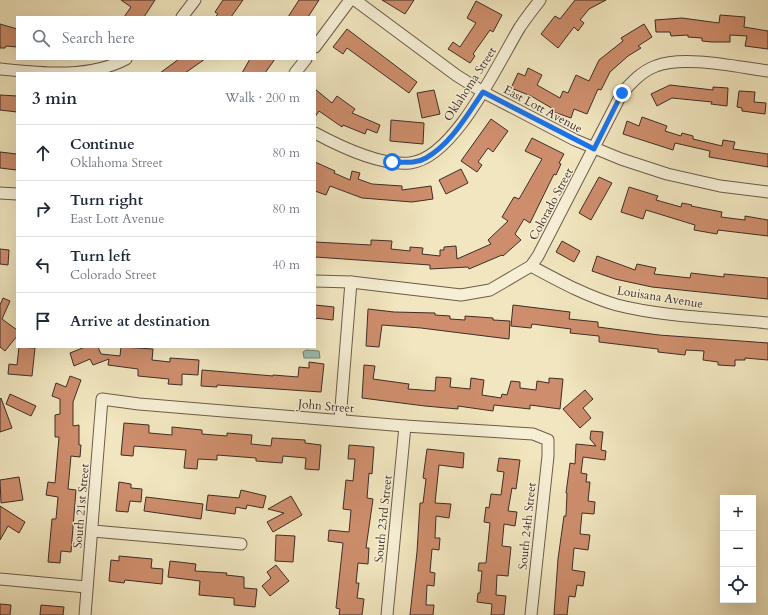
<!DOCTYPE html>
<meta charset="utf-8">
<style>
body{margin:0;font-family:Cardo,serif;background:#f2f2f3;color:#1f2937}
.controls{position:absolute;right:12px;bottom:12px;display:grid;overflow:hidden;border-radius:0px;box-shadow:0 4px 16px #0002}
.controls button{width:36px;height:36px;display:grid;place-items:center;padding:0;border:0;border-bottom:1px solid #e0e1e3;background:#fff;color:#1f2937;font:20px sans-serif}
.stop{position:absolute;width:12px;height:12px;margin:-9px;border:3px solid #1a73e8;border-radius:50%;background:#fff}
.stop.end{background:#1a73e8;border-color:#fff;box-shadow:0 1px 4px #0008}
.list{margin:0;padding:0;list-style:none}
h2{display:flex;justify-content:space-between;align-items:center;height:52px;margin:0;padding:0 16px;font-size:17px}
h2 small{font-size:13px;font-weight:400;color:#747a83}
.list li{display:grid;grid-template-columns:26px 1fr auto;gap:12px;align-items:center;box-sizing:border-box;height:56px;padding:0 16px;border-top:1px solid #e0e1e3}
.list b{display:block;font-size:15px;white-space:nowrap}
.list p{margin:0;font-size:13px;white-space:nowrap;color:#747a83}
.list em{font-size:13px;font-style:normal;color:#747a83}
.icon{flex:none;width:22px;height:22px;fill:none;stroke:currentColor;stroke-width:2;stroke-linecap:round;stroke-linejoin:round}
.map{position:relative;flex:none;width:768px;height:615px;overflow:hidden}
.search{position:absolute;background:#fff;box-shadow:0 4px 16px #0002;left:16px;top:16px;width:300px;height:44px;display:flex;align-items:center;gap:10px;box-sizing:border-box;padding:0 14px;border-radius:0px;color:#747a83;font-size:15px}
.panel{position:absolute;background:#fff;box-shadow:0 4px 16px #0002;left:16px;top:72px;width:300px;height:276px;border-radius:0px}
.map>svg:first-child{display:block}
.water{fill:#9bc0b2;stroke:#76857a}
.building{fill:#ce8e6d;stroke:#3f2d26}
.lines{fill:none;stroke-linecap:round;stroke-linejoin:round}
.minor-casing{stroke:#6c5b4c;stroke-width:13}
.minor{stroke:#f6efd5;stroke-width:11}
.route{stroke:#1a73e8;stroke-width:5}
.labels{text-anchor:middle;stroke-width:3;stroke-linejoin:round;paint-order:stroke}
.street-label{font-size:12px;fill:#3f2d26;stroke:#f6efd5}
</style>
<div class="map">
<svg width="768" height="615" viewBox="0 0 768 615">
<rect width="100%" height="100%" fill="#f1e6bf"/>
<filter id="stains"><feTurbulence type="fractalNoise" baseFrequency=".005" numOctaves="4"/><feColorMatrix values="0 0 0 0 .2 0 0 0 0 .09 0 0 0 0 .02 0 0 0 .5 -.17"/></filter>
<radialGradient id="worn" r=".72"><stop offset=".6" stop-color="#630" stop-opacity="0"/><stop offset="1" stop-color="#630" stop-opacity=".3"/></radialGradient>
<polygon class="water" points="306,350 319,351 320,358 304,358 303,352"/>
<g class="building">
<polygon points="121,0 155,0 144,17 124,17 131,7"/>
<polygon points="223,0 243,0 231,17 215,17 218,14 215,12"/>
<polygon points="299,0 319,0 308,17 288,17"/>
<polygon points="382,0 414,0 405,14"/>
<polygon points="575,0 606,0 589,9 580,20 584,23 578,31 574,27 558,48 541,34 555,16 560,19"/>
<polygon points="476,1 502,15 493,32 490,30 473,54 475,56 470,63 448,49 453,42 460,47 476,23 467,18"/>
<polygon points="720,15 745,17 744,27 768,31 768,49 745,46 747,36 730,35 730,42 712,42 702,41 702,38 688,37 688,35 671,36 670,32 656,32 655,20 682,18 719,23"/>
<polygon points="0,24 17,29 17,47 6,46 5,48 0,48"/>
<polygon points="644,24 652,37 638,46 641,48 628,56 610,72 601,90 598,89 587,114 574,109 571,118 554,112 555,110 531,96 511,88 518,73 525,76 528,68 542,75 537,85 560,98 563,91 568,93 576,75 589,81 599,60 623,41 621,38"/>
<polygon points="347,29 417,82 409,93 347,48 343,54 333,47"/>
<polygon points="179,59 205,59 185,73 160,73"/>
<polygon points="250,59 275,59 265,73 242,73"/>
<polygon points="670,85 713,90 713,87 728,88 727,106 711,104 712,102 672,98 657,106 651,94"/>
<polygon points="315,89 332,103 337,96 355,109 352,113 380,125 377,133 367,129 365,134 343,125 342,127 319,111 315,117"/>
<polygon points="434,90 440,114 422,118 417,93"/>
<polygon points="739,91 755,92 754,102 766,103 765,114 742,111 742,108 737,107"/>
<polygon points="0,95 17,96 17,112 0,110"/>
<polygon points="642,117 667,126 665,131 681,136 682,133 693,136 693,139 722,146 723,140 735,142 733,149 768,154 768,167 709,157 710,151 675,143 673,150 623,134 627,121 639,126"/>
<polygon points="491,119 508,131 493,152 488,148 478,162 482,165 477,172 461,161"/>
<polygon points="391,120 424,123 423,144 390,141"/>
<polygon points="532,138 564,154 559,163 561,164 556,175 554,174 530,223 524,219 515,234 521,240 503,256 502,255 469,269 468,267 430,269 430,265 315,257 315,242 371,245 371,240 392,241 391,249 410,251 410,247 423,248 422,254 440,256 440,250 444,250 444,247 456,246 457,259 491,244 488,240 508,221 502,217 514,197 519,199 542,159 525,151"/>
<polygon points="0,152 17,154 17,170 0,168"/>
<polygon points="315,162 335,171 334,173 350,180 352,171 360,173 358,179 372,184 402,186 402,190 431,186 433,199 412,202 362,198 330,186 326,195 315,191"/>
<polygon points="461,169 468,183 446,194 439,180"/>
<polygon points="599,177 612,183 591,220 579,213"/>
<polygon points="629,187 658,196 656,200 681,207 682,203 692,205 691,206 722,212 721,217 745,220 745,216 768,220 768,236 718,230 717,234 694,230 695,225 646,210 643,219 621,212"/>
<polygon points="562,241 580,251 574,262 556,252"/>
<polygon points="0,249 9,250 8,265 0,264"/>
<polygon points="597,256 635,270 637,264 656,268 654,274 690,278 691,273 724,277 724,274 768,278 768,299 652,287 615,279 592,271"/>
<polygon points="3,298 10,301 2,319 17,330 17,336 5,351 0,347 0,305"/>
<polygon points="315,305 334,307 333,320 315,318"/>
<polygon points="513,305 570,312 569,319 598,322 598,327 659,335 768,343 768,360 745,358 745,360 735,360 735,366 718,365 718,362 703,360 704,351 686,350 685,355 658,352 658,349 599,342 599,336 570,333 571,329 532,324 531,328 511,326"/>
<polygon points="368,309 394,312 435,313 435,315 450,316 450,319 465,320 465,316 493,318 493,320 510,321 509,339 421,328 382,325 379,347 366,346"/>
<polygon points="19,347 35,348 32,376 8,374 9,364 17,365"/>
<polygon points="85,347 98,347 101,354 120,356 121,347 153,349 152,360 170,362 170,358 199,360 198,375 182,374 182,385 168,384 169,379 138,376 138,369 108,365 109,359 93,365 90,359 74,366 70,353"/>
<polygon points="309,362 324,364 321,392 217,385 217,387 201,386 202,370 273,376 273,375 298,377 299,367 309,368"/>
<polygon points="364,365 375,366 373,379 409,384 408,389 435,391 436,377 451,378 450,387 470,389 471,378 484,380 482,395 501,398 502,394 507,395 511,381 520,382 520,388 536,390 537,381 549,383 549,378 563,379 560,409 530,405 530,409 494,405 493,411 458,406 458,409 425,406 362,398"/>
<polygon points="70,376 81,380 73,402 73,426 79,425 79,445 81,445 80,457 71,456 68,489 76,490 71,552 61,551 60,563 48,562 52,519 56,519 58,497 46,495 48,482 55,483 59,437 55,437 55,415 60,414 60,399 52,396 56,383 66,387"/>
<polygon points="585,390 593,399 583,408 591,418 580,428 563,409"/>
<polygon points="10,394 36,406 31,416 6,404"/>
<polygon points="1,398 12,428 0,432 0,399"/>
<polygon points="124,423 149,425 149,433 172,435 172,427 202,430 202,434 227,436 227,433 252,435 251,444 271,446 272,438 305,440 305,443 321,445 319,470 305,469 306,458 283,456 282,463 256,461 256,458 217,455 217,460 198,459 197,469 184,468 186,450 134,446 133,456 121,455"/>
<polygon points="591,431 603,432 601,450 606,451 605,460 583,457 581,473 587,474 586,482 590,482 588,501 595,502 594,514 582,513 580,534 590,535 588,550 574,548 572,570 585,572 583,586 577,585 575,597 569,596 567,615 554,615 558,559 564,516 566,516 567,493 566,493 570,463 575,464 576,444 596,446 590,439"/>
<polygon points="349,445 374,447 372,474 369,473 367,498 373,499 366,548 369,548 368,564 358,563 356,583 359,583 357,598 364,599 362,615 339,615 340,609 336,608 343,543 328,541 329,530 349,532 351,510 343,509 346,480 353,481 355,459 348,459"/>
<polygon points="427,449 464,453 463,468 439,465 435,503 451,504 449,518 436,516 435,538 440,538 439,550 432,549 430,572 435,573 434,586 427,585 426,605 434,605 433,615 410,615 417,552 420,503 423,503 426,479 423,478"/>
<polygon points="499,458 520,460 516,489 512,488 508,511 517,512 515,526 504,524 502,546 511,547 508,576 497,575 496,595 506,596 504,615 491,615 492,604 477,602 478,593 480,593 482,571 478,571 479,563 486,563 490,523 484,522 486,507 489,508 491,494 501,495 504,472 497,471"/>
<polygon points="19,477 23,500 1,503 0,480"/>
<polygon points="119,482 131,484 131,488 142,489 141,502 130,501 128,512 116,511"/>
<polygon points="241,490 266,496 263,508 247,505 246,509 236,507 235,514 206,510 208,495 239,498"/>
<polygon points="291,496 302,515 273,532 267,522 284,513 268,509"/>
<polygon points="146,497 203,504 201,519 144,511"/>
<polygon points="0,506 25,522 19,533 8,526 0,540"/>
<polygon points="276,535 295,536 293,562 275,561"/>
<polygon points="119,556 152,559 151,568 163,569 162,584 125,580 124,583 109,581 111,560 119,561"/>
<polygon points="170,561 196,564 195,571 227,573 226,575 244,577 244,588 257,589 255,607 234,605 234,598 199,595 200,581 168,577"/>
<polygon points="276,565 289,581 270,596 262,586 271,578 267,572"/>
<polygon points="0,604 11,605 10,615 0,615"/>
<polygon points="41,605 64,607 63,615 40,615"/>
</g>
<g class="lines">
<defs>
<g id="minor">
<polyline points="355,0 456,75 483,92 575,140 621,159 667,174 720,186 768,192"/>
<polyline points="182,17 195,0"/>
<polyline points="315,47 350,0"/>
<path d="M0 69C41 73 88 79 126 59"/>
<polyline points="295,73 306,59"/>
<path d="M315 133C341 147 380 166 410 163 455 158 498 63 520 27 526 18 533 9 540 0"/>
<polyline points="0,193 17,194"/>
<path d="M531 266C559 281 586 296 617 305 664 317 720 318 768 323"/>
<path d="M315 281 351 282 461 295 490 290 531 266 538 256 622 93C632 82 642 71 656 66 684 55 737 67 768 71"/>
<polyline points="340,420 351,282"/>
<polyline points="93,531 241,544"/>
<polyline points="0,579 86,587"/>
<polyline points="85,615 102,399 139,404 405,426 533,434 548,440 548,456 531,615"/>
<polyline points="387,615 405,426"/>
</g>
</defs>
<use href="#minor" class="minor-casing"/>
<use href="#minor" class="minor"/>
</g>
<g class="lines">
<path class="route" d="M392 162C404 162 416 164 426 158 451 144 467 115 483 92L594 149 622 93"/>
</g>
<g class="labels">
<g class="street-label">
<text transform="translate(470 84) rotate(-57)" y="4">Oklahoma Street</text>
<text transform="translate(543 109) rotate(28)" y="4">East Lott Avenue</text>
<text transform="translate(551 204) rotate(-62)" y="4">Colorado Street</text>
<text transform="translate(660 297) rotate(9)" y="4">Louisana Avenue</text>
<text transform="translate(326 406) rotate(5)" y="4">John Street</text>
<text transform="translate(81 506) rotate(-85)" y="4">South 21st Street</text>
<text transform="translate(383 519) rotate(-84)" y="4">South 23rd Street</text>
<text transform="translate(527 526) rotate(-84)" y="4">South 24th Street</text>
</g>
</g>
<rect width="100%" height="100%" filter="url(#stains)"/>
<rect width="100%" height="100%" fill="url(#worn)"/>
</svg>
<div class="controls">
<button>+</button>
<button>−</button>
<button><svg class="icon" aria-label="locate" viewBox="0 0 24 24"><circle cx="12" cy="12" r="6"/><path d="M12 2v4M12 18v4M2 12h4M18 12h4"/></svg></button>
</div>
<div class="stop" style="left:392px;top:162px"></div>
<div class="stop end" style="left:622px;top:93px"></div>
<div class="search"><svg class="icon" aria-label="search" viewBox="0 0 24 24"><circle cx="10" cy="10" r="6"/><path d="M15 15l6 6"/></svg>Search here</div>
<section class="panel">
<h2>3 min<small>Walk · 200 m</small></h2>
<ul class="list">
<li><svg class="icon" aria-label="ahead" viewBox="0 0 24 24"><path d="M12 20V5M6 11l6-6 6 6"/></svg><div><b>Continue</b><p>Oklahoma Street</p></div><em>80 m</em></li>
<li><svg class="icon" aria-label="right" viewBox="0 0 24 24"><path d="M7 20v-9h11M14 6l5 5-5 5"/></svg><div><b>Turn right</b><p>East Lott Avenue</p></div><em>80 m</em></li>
<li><svg class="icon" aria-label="left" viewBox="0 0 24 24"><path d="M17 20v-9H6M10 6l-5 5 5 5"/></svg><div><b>Turn left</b><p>Colorado Street</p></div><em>40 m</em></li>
<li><svg class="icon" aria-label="arrive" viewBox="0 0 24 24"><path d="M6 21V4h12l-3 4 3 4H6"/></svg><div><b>Arrive at destination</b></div></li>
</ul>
</section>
</div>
